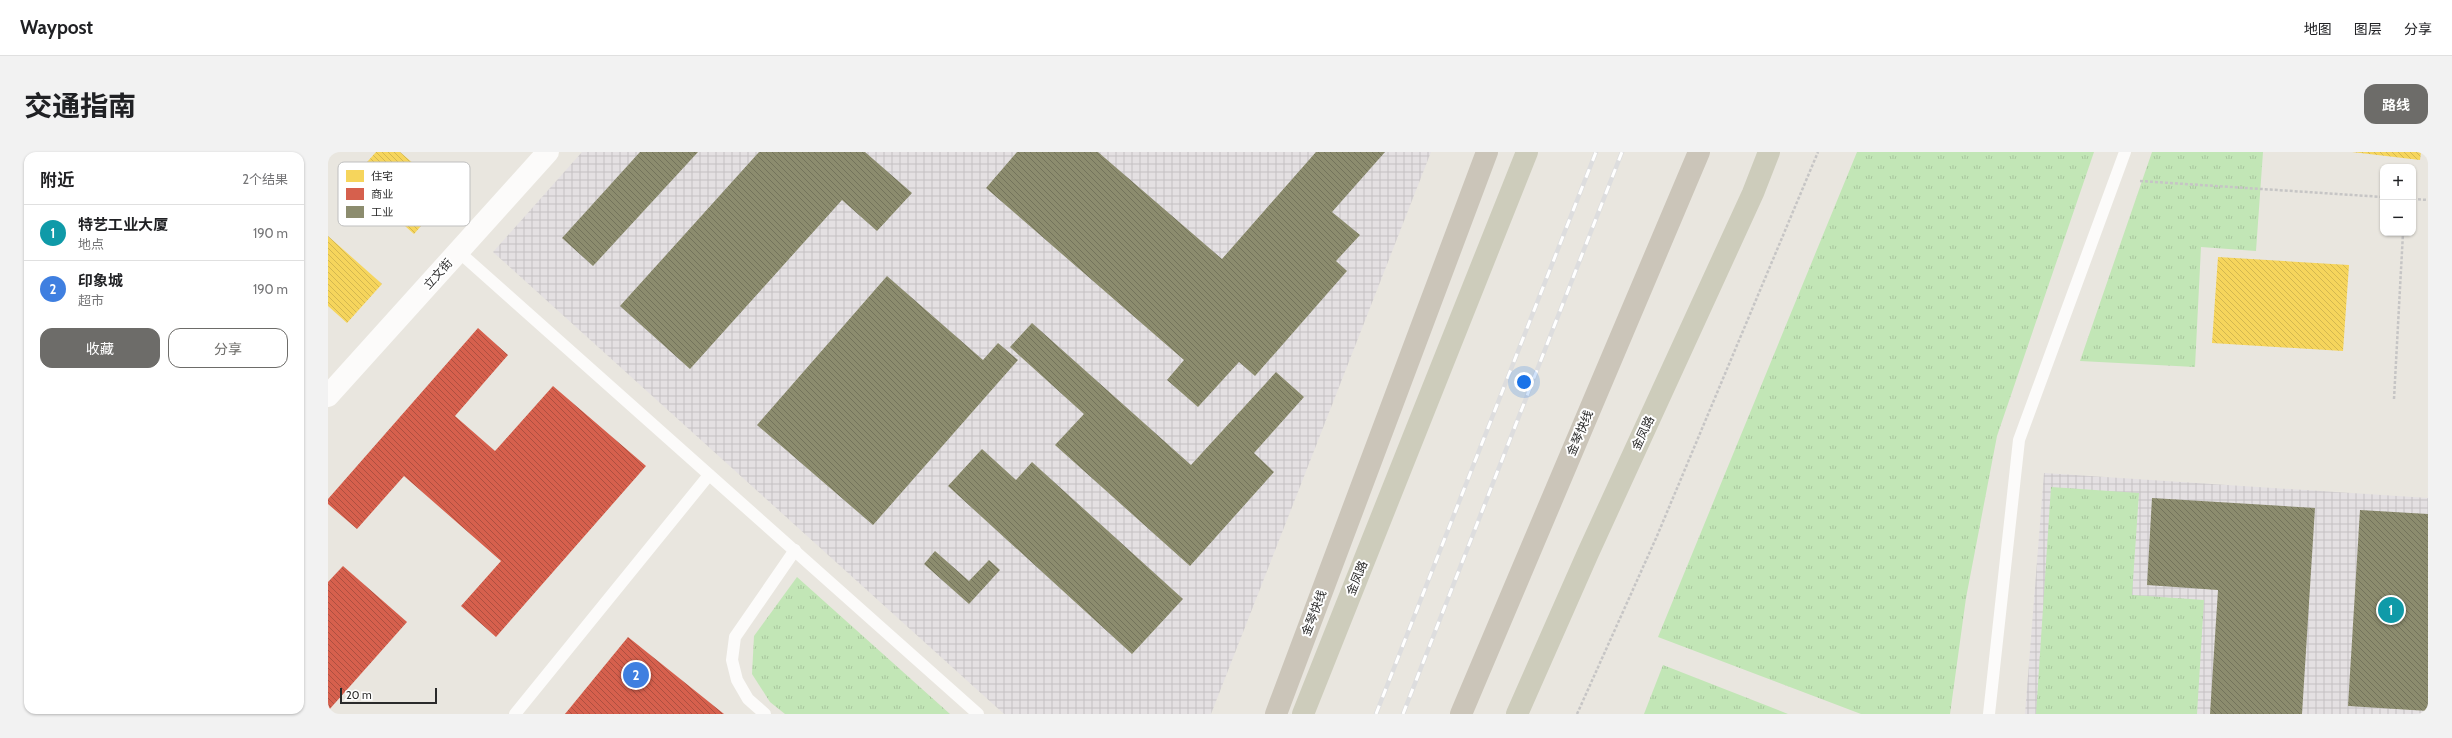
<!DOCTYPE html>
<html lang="zh">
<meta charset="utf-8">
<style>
body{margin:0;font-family:Cabin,"Noto Sans SC",sans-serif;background:#f2f2f2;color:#202124}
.controls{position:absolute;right:12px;top:12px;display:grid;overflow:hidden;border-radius:8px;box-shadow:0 1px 3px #0004}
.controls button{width:36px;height:36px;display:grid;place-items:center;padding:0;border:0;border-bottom:1px solid #e0e0e0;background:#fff;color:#202124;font:20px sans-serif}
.scale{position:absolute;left:12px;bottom:10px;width:97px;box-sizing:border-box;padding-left:4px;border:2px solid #2a2a2a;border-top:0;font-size:11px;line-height:14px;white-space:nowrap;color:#2a2a2a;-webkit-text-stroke:3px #fff;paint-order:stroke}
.you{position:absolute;left:1196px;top:230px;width:14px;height:14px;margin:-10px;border:3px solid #fff;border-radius:50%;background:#1a73e8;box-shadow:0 0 0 6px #1a73e833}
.badge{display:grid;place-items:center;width:26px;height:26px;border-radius:50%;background:#6d6c69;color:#fff;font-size:13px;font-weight:700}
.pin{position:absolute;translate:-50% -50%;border:2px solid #fff;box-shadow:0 1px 4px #0006}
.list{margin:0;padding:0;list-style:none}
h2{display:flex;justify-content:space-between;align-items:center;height:52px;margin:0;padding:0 16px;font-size:17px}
h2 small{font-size:13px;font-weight:400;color:#757577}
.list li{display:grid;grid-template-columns:26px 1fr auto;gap:12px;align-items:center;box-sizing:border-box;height:56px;padding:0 16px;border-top:1px solid #e0e0e0}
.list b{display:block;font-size:15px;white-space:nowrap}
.list p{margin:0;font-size:13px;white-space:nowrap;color:#757577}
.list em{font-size:13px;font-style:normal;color:#757577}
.actions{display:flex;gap:8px;padding:12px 16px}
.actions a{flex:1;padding:9px 0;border:1px solid #6d6c69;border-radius:12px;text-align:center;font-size:14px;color:#6d6c69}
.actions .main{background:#6d6c69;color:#fff}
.map{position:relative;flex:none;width:2100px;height:562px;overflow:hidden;border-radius:12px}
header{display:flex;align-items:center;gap:24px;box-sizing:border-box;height:56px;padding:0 20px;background:#fff;border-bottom:1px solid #e0e0e0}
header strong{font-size:19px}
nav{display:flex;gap:22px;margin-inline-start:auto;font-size:14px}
.intro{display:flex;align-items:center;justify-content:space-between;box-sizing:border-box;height:96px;padding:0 24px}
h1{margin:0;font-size:28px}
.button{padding:10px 18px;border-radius:12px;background:#6d6c69;color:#fff;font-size:14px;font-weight:700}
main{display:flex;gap:24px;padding:0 24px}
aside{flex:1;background:#fff;border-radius:12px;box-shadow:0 1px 3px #0004}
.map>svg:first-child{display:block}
.industrial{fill:url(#industrial-grid)}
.grass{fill:url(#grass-tufts)}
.homes{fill:url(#homes-back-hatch)}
.shops{fill:url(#shops-back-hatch)}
.industry{fill:url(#industry-back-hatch)}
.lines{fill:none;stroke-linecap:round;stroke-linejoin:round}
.path{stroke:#c6c5c5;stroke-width:2.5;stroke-dasharray:3 2;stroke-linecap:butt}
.service{stroke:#fcfbfa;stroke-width:12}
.minor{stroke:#fcfbfa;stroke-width:22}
.primary{stroke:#cdccbb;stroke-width:22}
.trunk{stroke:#cbc5b9;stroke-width:22}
.rail-casing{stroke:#ddddde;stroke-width:4.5}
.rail{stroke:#fff;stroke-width:3;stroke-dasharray:9;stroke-linecap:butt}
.labels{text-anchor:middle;stroke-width:4;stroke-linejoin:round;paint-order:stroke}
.street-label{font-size:12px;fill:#2a2a2a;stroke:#fff}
.key{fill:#fff;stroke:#bfbfbf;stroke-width:1}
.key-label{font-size:11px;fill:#2a2a2a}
</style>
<header>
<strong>Waypost</strong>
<nav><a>地图</a><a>图层</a><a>分享</a></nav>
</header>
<div class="intro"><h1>交通指南</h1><a class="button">路线</a></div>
<main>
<aside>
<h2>附近<small>2个结果</small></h2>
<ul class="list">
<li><span class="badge" style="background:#0f9aa8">1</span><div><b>特艺工业大厦</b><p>地点</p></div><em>190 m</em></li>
<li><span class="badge" style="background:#3f7fe0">2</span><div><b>印象城</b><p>超市</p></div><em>190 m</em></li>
</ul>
<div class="actions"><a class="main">收藏</a><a>分享</a></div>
</aside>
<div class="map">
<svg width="2100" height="562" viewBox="0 0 2100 562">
<defs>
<pattern id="industrial-grid" width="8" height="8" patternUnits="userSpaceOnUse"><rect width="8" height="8" fill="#e4e0e2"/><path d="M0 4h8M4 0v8" fill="none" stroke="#c4c0c2"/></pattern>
<pattern id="grass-tufts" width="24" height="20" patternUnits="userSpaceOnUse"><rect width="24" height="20" fill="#c2e6b6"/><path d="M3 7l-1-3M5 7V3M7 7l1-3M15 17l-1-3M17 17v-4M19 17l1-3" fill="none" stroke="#a7c59d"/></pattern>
<pattern id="homes-back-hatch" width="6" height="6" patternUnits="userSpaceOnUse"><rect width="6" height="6" fill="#f6d55c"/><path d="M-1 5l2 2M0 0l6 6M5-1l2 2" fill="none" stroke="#d3b750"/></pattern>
<pattern id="shops-back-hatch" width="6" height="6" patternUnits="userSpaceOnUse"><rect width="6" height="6" fill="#d6604d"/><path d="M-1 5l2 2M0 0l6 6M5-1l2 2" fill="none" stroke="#ae4f40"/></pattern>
<pattern id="industry-back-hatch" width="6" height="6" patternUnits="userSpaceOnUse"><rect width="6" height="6" fill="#8c8c6e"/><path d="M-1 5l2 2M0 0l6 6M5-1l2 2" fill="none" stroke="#73735b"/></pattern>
</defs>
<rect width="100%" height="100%" fill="#e9e6df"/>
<g class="industrial">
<polygon points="254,0 1103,0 883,562 676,562 165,100"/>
<polygon points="1716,321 2100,346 2100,562 1697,562"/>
</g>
<g class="grass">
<polygon points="1529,0 1766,0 1669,284 1638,446 1622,562 1533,562 1330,485"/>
<polygon points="1824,0 1935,0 1928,99 1873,95 1867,215 1752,209"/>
<polygon points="1723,335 1811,341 1804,443 1876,448 1869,562 1708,562"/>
<polygon points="469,425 622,562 457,562 442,550 424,522 426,484"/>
<polygon points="1335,513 1460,562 1316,562"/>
</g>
<g class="homes">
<polygon points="48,0 72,0 121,42 86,82 24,27"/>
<polygon points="2024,0 2093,0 2092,8"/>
<polygon points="0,84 54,132 19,171 0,154"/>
<polygon points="1890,105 2021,113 2015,199 1884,191"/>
</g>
<g class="shops">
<polygon points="150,176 180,203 127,264 167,299 225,234 318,314 168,485 133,454 173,409 76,324 29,377 0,352 0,347"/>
<polygon points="15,414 79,470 0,559 0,430"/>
<polygon points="300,485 396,562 237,562"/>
</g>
<g class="industry">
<polygon points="312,0 370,0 265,114 234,86"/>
<polygon points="431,0 537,0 584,41 549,79 514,48 362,217 292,154"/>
<polygon points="689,0 770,0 894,107 988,0 1057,0 1004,60 1032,83 1008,109 1019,119 927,224 911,210 870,255 839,228 856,208 658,36"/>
<polygon points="559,124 655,208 670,191 690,208 545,373 429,273"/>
<polygon points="704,171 863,313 948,220 976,245 926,301 946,320 862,414 727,293 756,262 682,195"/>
<polygon points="654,297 688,328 704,310 855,447 804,502 620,334"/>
<polygon points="1824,346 1987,356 1974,562 1882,562 1890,438 1819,433"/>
<polygon points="2032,358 2100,362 2100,559 2020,554"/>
<polygon points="607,399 641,429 661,408 672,418 641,452 596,412"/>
</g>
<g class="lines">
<g class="path">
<polyline points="1812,29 2055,45"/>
<polyline points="2085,47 2100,48"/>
<polyline points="2066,247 2075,81"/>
<polyline points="1249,562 1329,384 1490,0"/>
</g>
<g class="service">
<polyline points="131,100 650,562"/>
<polyline points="187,562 381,323"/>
<polyline points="437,562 420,547 409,528 404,508 407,485 467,398"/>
<polyline points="1661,562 1691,288 1797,0"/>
</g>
<polyline class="minor" points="0,244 220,0"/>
<g class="primary">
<polyline points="975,562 1199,0"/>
<polyline points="1189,562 1260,401 1425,41 1441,0"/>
</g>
<g class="trunk">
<polyline points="948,562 1159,0"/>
<polyline points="1133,562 1371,0"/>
</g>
<defs>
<g id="rail">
<polyline points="1048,562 1268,0"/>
<polyline points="1075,562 1294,0"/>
</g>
</defs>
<use href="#rail" class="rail-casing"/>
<use href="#rail" class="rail"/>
</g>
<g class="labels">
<g class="street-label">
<text transform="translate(110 122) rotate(-48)" y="4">立文街</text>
<text transform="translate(1252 281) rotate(-67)" y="4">金琴快线</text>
<text transform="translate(1315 281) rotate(-65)" y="4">金凤路</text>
<text transform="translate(1029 426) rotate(-68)" y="4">金凤路</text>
<text transform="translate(986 461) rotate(-69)" y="4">金琴快线</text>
</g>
</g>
<rect x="10" y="10" width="132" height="64" rx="6" class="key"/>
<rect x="18" y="18" width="18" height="12" fill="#f6d55c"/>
<rect x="18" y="36" width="18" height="12" fill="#d6604d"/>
<rect x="18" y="54" width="18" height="12" fill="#8c8c6e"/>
<g class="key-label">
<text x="43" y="28">住宅</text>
<text x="43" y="46">商业</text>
<text x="43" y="64">工业</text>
</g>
</svg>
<div class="controls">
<button>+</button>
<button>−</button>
</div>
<div class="scale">20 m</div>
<div class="you"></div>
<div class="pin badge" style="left:2063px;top:458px;background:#0f9aa8">1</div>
<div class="pin badge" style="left:308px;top:523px;background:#3f7fe0">2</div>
</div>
</main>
